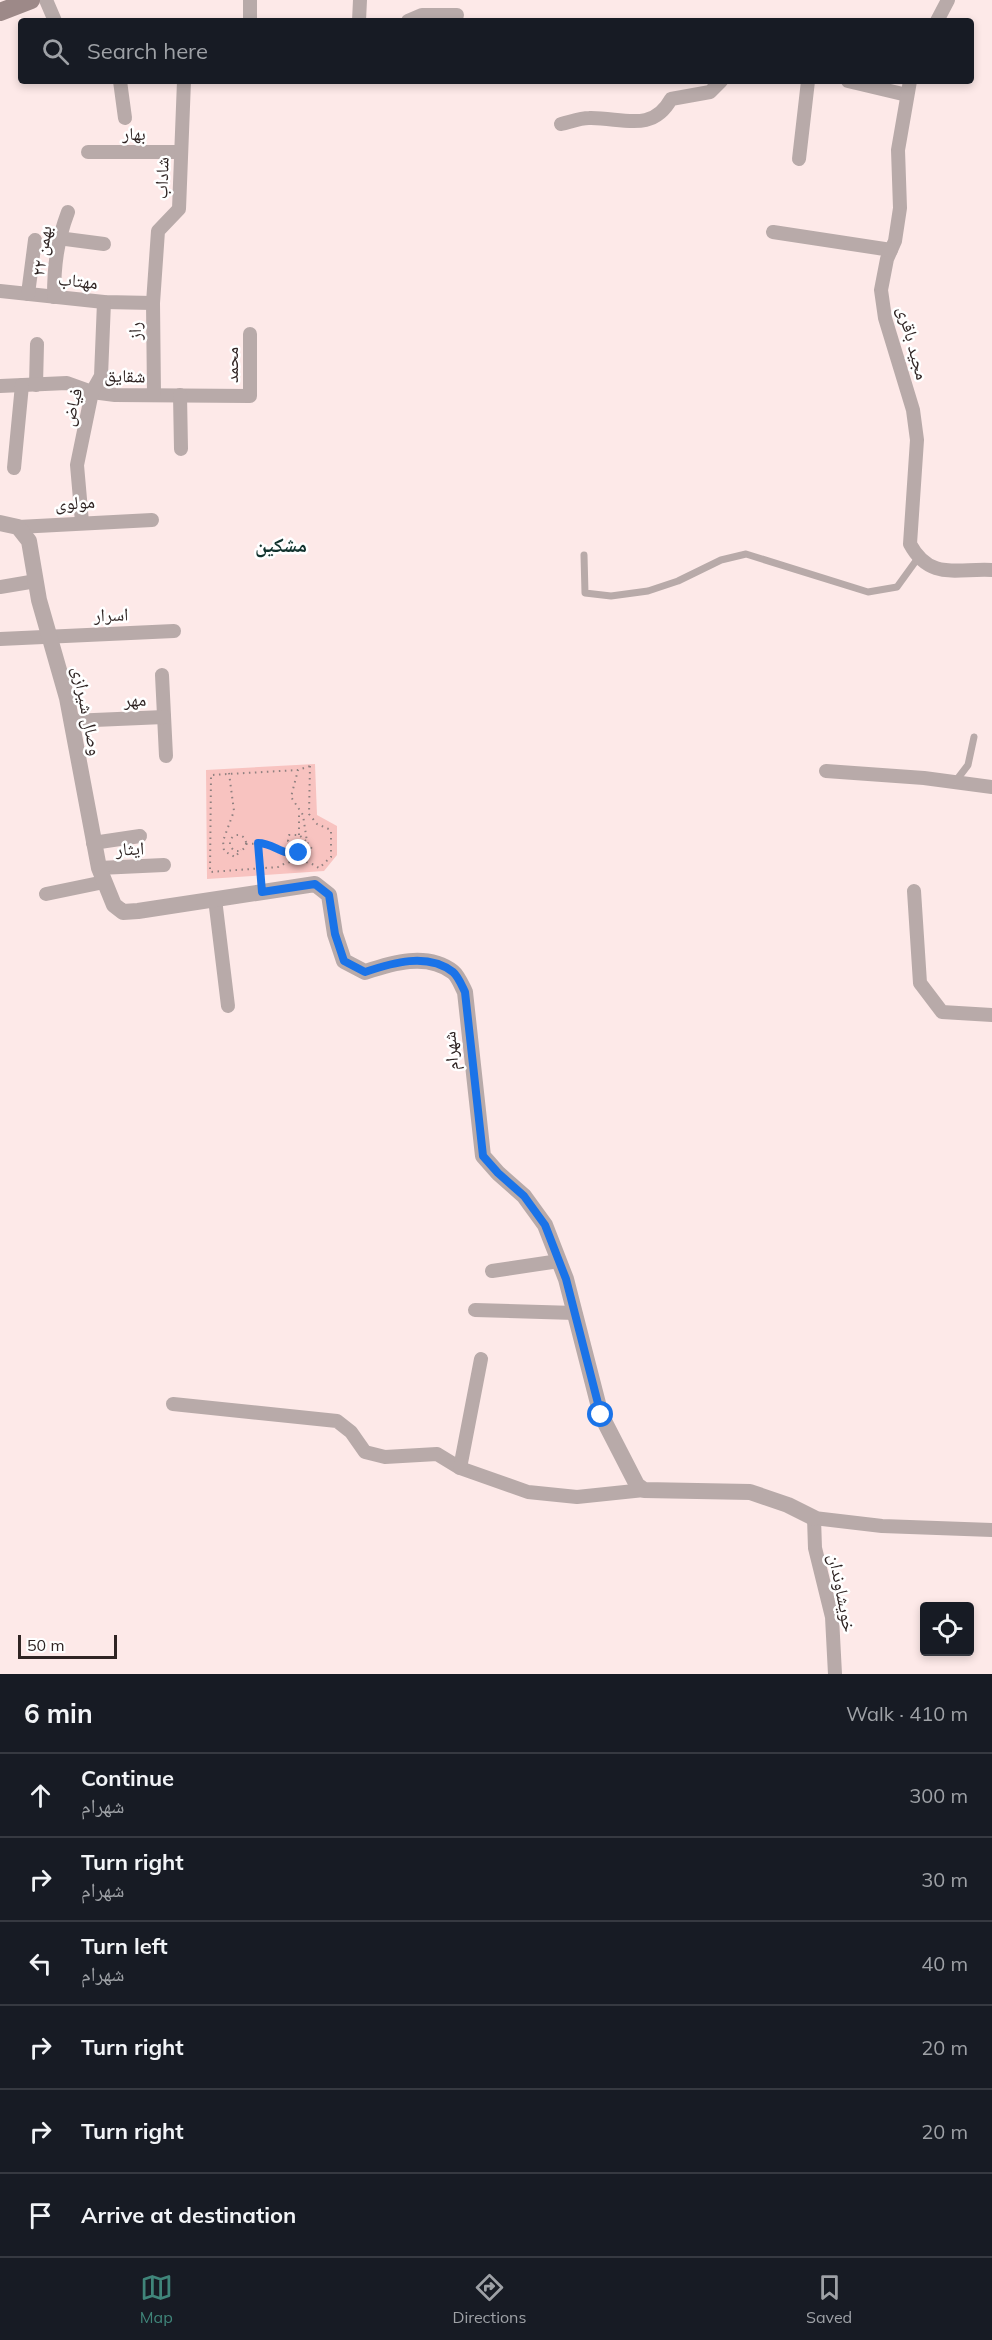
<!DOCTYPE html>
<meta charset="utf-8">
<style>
body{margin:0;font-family:Mulish,"Noto Naskh Arabic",sans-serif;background:#242831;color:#f1f3f6}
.controls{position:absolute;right:18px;bottom:18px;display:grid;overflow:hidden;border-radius:6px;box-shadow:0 3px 9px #0003}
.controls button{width:54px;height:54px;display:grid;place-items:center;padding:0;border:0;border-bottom:2px solid #363941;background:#171b24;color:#f1f3f6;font:30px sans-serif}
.scale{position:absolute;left:18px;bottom:15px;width:99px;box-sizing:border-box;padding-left:6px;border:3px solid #2f2423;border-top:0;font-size:16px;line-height:21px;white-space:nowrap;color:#2f2423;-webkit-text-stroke:4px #fff;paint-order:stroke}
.stop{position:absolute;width:18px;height:18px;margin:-14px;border:4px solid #1a73e8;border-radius:50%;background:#fff}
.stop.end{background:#1a73e8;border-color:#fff;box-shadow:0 2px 6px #0008}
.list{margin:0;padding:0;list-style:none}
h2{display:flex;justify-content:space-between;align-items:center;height:78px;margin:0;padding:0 24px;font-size:26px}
h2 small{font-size:20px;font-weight:400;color:#9ea1a6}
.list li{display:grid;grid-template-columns:39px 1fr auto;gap:18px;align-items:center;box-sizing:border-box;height:84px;padding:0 24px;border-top:2px solid #363941}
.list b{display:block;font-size:22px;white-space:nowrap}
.list p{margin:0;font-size:20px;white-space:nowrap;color:#9ea1a6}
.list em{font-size:20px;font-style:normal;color:#9ea1a6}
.icon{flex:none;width:33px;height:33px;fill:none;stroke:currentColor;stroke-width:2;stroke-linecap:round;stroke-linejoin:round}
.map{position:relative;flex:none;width:992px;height:1674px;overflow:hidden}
.search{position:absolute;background:#171b24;box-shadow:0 3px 9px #0003;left:18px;right:18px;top:18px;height:66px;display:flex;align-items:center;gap:15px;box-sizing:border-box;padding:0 21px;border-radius:6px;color:#9ea1a6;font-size:22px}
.sheet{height:582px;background:#171b24}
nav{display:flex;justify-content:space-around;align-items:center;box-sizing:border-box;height:84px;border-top:2px solid #363941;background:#171b24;font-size:16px;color:#9ea1a6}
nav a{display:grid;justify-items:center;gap:3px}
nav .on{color:#40857a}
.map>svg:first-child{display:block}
.green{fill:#f8c3c0}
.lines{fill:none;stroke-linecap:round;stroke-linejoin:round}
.path{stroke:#908180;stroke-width:2;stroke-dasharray:1.5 4.5;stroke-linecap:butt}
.service{stroke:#b8aaa9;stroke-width:7}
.minor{stroke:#b8aaa9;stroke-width:14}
.tertiary{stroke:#b8aaa9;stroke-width:16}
.secondary{stroke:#9d8988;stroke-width:18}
.route{stroke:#1a73e8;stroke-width:8}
.labels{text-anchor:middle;stroke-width:5;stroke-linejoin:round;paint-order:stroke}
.street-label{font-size:18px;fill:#2f2423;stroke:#fff}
.neighbourhood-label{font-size:20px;font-weight:bold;fill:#11322d;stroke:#fff}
</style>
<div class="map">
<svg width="992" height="1674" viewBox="0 0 992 1674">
<rect width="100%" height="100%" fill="#fde9e8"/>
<polygon class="green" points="315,764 317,815 337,826 337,855 324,871 207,879 206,770"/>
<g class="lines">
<g class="path">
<path d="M310 766 309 814 317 824 331 830V857L319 868C306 859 291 859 278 867L210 872 211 775 298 770Z"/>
<polyline points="229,773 234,811 223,841 224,851 235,857 241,850"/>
<polyline points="299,835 299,811"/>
<circle cx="238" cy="843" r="8"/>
<polyline points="246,844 269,843 282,852 306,855 312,849 307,842 303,815 291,797 298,770"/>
<polyline points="258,844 260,877"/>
<polyline points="306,855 301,846 288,841 289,835 299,835 307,842"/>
</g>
<g class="service">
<polyline points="584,555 585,593 611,596 648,591 678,581 721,560 746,554 868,592 897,587 918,558"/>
<polyline points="955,782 968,765 974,737"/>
</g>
<g class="minor">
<polyline points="46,0 55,21"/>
<polyline points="250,0 250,21"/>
<polyline points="359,21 360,0"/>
<polyline points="408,21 422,15 457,15"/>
<polyline points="937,21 948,0"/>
<polyline points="120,81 125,118"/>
<polyline points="848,81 907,95"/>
<path d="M910 81 898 150 900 208 895 241 887 259 881 290 885 318 913 410 917 440 910 544C930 581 957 568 992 570"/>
<path d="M561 124C570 122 580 118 589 118 621 117 652 134 671 99L710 92 721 81"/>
<polyline points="88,152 181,152"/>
<polyline points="799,159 808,81"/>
<polyline points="773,232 891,250"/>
<polyline points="58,238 104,244"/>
<polyline points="0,291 104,302 153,303"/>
<polyline points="28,294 35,240"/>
<path d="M54 297C54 266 57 241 68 212"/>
<polyline points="36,385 37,344"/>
<polyline points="0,386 67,383 92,392 115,395 250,396 250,334"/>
<polyline points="154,395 153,303 158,231 179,209 184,81"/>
<polyline points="180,395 181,449"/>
<polyline points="14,468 22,385"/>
<polyline points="82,522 77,465 92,392 101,376 104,302"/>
<polyline points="18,527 152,520"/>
<polyline points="0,587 36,581"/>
<polyline points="0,639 174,631"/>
<polyline points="162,675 166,756"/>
<polyline points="71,721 164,717"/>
<polyline points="826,771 924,778 992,787"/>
<polyline points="93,843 140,836"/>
<polyline points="99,868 164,865"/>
<polyline points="914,891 920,983 942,1012 992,1015"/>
<polyline points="46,894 104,882"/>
<polyline points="215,899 228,1006"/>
<polyline points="492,1271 559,1261"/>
<polyline points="475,1310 575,1313"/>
<polyline points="173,1404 337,1421 351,1432 365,1452 385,1457 437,1454 460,1468 528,1492 577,1497 644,1490"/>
<polyline points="460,1468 481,1359"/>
<polyline points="835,1674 832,1617 815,1548 814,1518 882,1526 992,1530"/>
</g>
<path class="tertiary" d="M0 523 18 527 29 541 39 600 67 698 99 868 114 905 123 912 138 911 315 884 329 895 335 934 344 961 365 972C392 963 427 952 453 972 458 976 462 986 465 992L483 1156 498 1173 524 1196 545 1225 566 1279 601 1415 637 1485 644 1490 750 1492 788 1505 814 1518"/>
<polyline class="secondary" points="0,12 31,0"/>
</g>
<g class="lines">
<path class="route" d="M299 853C282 856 274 843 258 843L262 892 315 884 329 895 335 934 344 961 365 972C392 963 427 952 453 972 458 976 462 986 465 992L483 1156 498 1173 524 1196 545 1225 566 1279 601 1415"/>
</g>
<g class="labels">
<g class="street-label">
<text x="134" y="140">بهار</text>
<text transform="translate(162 178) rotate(-88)" y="6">شاداب</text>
<text transform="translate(42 251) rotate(-81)" y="6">۲۲ بهمن</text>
<text transform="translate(78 281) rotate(6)" y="6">مهتاب</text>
<text transform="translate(135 331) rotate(-91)" y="6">راز</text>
<text transform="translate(913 343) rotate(75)" y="6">مجید باقری</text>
<text transform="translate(232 365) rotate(-90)" y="6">محمد</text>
<text transform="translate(125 376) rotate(2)" y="6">شقایق</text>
<text transform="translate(72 407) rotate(-76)" y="6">فیاض</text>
<text transform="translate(75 503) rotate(-3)" y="6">مولوی</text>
<text transform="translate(111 615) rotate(-2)" y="6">اسرار</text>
<text transform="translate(135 700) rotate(-2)" y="6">مهر</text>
<text transform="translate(87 711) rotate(79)" y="6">وصال شیرازی</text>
<text transform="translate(130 849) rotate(-3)" y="6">ایثار</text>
<text transform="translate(451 1051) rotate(-95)" y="6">شهرام</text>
<text transform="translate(842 1593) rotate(79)" y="6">خویشاوندان</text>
</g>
<g class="neighbourhood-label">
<text x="281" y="552">مشکین</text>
</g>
</g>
</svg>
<div class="controls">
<button><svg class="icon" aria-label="locate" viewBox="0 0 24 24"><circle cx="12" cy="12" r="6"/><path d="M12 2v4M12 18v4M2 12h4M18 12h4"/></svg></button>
</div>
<div class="scale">50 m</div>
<div class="stop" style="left:601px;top:1415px"></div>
<div class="stop end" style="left:299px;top:853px"></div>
<div class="search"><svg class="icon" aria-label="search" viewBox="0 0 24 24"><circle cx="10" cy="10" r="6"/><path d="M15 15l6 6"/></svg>Search here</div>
</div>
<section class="sheet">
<h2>6 min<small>Walk · 410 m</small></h2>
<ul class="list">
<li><svg class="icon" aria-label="ahead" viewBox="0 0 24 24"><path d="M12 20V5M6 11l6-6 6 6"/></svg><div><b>Continue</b><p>شهرام</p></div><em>300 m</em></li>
<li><svg class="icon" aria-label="right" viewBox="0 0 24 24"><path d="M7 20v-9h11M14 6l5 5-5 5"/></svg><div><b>Turn right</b><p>شهرام</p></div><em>30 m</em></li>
<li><svg class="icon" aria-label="left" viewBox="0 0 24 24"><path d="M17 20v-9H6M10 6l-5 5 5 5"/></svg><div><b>Turn left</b><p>شهرام</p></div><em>40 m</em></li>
<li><svg class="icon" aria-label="right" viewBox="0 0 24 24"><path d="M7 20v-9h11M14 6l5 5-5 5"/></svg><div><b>Turn right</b></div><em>20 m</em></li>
<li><svg class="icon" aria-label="right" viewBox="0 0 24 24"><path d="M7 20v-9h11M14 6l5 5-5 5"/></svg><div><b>Turn right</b></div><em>20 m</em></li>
<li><svg class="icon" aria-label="arrive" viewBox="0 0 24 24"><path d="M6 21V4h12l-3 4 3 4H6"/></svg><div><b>Arrive at destination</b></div></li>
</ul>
</section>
<nav>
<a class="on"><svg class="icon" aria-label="map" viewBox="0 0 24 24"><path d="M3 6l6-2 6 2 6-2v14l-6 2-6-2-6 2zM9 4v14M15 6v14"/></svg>Map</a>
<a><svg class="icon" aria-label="directions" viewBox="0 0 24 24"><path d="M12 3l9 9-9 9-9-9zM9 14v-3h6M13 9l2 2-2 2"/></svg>Directions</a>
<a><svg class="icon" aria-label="saved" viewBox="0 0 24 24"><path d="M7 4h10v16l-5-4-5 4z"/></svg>Saved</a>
</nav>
